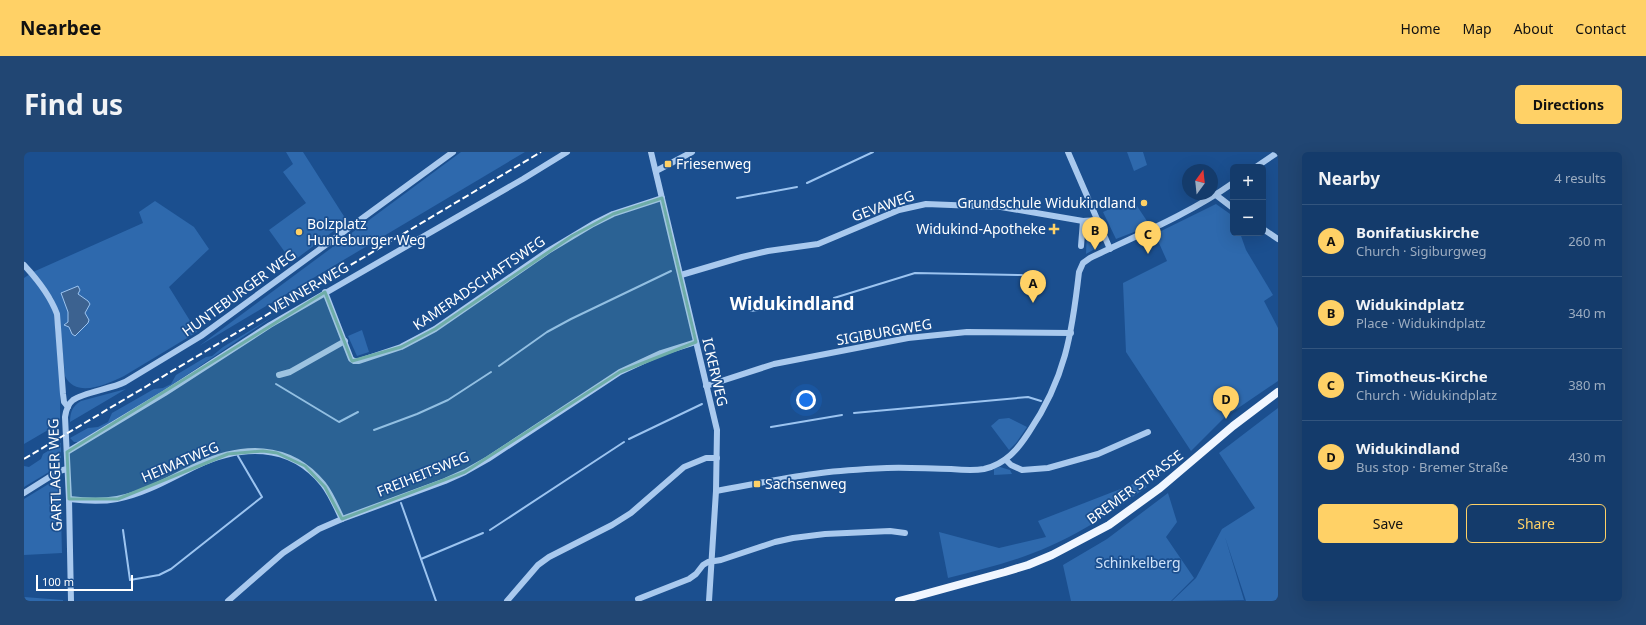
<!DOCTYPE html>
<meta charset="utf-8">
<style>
body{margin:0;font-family:"Noto Sans",sans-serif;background:#214673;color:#f1f3f6}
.controls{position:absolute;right:12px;top:12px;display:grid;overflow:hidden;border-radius:6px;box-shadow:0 4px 16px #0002}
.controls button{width:36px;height:36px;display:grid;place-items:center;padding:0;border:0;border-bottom:1px solid #33557e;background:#143b6b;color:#f1f3f6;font:20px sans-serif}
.compass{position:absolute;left:1158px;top:12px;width:36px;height:36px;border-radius:50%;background:#143b6b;box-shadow:0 4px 16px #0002;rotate:15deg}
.scale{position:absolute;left:12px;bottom:10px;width:97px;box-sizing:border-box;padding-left:4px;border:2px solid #fff;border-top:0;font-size:11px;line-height:14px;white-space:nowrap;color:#fff;-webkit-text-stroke:3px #1b4f8f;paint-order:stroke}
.you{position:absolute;left:782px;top:248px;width:14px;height:14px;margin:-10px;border:3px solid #fff;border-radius:50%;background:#1a73e8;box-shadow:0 0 0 6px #1a73e833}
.badge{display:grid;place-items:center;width:26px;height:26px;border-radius:50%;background:#ffd166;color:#111;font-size:13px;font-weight:700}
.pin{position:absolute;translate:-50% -33px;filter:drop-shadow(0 1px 2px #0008)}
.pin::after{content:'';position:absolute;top:21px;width:14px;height:12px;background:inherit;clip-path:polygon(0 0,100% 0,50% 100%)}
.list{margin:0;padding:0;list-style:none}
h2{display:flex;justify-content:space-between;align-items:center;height:52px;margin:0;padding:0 16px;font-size:17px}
h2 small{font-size:13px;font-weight:400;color:#9dadc1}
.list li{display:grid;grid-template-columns:26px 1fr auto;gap:12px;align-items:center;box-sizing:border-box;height:72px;padding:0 16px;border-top:1px solid #33557e}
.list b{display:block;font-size:15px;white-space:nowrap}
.list p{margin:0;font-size:13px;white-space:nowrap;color:#9dadc1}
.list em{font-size:13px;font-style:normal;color:#9dadc1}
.actions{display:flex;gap:8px;padding:12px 16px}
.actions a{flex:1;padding:9px 0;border:1px solid #ffd166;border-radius:6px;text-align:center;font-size:14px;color:#ffd166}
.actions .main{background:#ffd166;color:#111}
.map{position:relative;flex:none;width:1254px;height:449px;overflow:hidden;border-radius:6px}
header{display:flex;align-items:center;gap:24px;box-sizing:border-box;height:56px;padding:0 20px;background:#ffd166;color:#111}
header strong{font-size:19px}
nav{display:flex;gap:22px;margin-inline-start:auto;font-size:14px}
.intro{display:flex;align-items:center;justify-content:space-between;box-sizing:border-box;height:96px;padding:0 24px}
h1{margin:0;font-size:28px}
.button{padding:10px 18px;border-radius:6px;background:#ffd166;color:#111;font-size:14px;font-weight:700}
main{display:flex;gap:24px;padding:0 24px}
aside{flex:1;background:#143b6b;border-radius:6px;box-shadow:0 4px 16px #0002}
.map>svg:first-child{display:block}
.green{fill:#2e69ad}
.water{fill:#3c6290;stroke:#9cc4f0}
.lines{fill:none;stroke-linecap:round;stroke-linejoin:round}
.stream{stroke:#9cc4f0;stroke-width:2}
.minor{stroke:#a9c9ee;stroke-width:6}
.major{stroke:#f0f6ff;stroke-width:8}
.rail{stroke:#fff;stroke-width:2;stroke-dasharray:7 3;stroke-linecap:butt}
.marked{fill:#6fada8;fill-opacity:0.2;stroke:#6fada8;stroke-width:3;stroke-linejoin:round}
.poi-dot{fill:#ffd166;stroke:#1b4f8f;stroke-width:1.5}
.labels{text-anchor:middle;stroke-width:3.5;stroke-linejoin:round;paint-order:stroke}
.poi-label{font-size:14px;fill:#fff;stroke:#1b4f8f;text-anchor:start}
.street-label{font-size:14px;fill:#fff;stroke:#1b4f8f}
.park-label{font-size:14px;fill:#cfe3fa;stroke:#1b4f8f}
.district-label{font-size:18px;font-weight:bold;fill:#fff;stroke:#1b4f8f}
</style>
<header>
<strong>Nearbee</strong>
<nav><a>Home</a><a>Map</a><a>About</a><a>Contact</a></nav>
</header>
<div class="intro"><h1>Find us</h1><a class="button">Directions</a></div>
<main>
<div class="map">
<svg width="1254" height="449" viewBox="0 0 1254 449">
<rect width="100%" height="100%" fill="#1b4f8f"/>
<g class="green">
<polygon points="262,0 279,0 323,69 268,110 245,78 282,51 259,20 269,12"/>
<polygon points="437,0 501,0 175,194"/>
<polygon points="1103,0 1119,0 1123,13 1110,19"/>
<path d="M131 49 170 75 185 97 145 135 173 180 100 224C83 232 52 247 41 224L35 162 29 146 9 120 119 71 115 60Z"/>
<polygon points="1103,49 1108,54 1113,54 1125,72 1110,80 1092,87 1079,60"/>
<polygon points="1192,52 1209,64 1209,81 1216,81 1222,98 1249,143 1240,149 1254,176 1254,229 1201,265 1167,299 1102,200 1099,131 1143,109 1131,82"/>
<path d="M1068 74C1072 76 1072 78 1074 82 1079 94 1071 97 1062 102L1063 76Z"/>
<polygon points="6,122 20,139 30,160 36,231 36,271 0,292 0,126"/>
<polygon points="250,164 139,239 54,290 50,290 46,286 64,276 74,275 84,270 88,261 130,237 139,236 147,232 152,223 182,205 188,204 199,195"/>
<polygon points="338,178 345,200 333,204 324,184"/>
<path d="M102 237 46 270C46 261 48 254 57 249Z"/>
<polygon points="1254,256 1254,449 1222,449 1201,385 1220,448 1148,449 1172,426 1198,377 1231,356 1195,301"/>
<polygon points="985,266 1003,275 992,291 985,298 967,274 975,267"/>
<polygon points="37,291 37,310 35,314 0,335 0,314 5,315 17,307 19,302"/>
<polygon points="976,315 986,318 988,322 970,323 970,316"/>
<polygon points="36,325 38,401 0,403 0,347"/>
<path d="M1117 329 1123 335C1092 357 1061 379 1026 394 993 409 959 417 924 426L915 380 975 396 1022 385 1014 369Z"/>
<polygon points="1144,341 1153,370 1142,385 1170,426 1147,449 1047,449 1039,413 1083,387"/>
<polygon points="0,445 39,448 39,449 0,449"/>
</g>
<polygon class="water" points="54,134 56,138 54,142 64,149 66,152 61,161 65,168 64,171 51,184 48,182 45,175 40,173 44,170 44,160 37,141"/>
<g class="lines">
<g class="stream">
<polyline points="783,31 849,0"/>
<polyline points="713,46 773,35"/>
<polyline points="810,146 891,121 998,123"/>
<polyline points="727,159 797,149"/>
<polyline points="475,214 523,180 547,167 647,119"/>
<polyline points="252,232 315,270 334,260"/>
<polyline points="830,261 1004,245 1017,249"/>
<polyline points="747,275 818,263"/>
<polyline points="350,278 393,262 424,248 467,220"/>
<polyline points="605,287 678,252"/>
<polyline points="377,351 412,449"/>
<polyline points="99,378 106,428 135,423 147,417 238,345 214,304"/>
<polyline points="466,378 600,290"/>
<polyline points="397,407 459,381"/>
</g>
<g class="minor">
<polyline points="627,0 693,278 692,339 685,449"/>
<polyline points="1044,0 1086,97"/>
<polyline points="1232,15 1254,0"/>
<polyline points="632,19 668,0"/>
<polyline points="1192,43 1209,56"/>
<polyline points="1239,77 1254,87"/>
<polyline points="1057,94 1059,69"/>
<path d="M0 113C14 128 26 143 33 162L39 242 40 250 44 255"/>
<polyline points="657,123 718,105 744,99 794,92 875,58 902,52 977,55 1059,69 1074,68"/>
<polyline points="301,140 327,207 330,209 335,209 377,195 411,177 524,99 569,72 589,62 638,46"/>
<polyline points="255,223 266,220 321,189"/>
<polyline points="682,234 750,212 884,186 943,180 1047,181"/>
<polyline points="43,300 141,241 246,173 499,27 543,0"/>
<polyline points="982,308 987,313 998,318 1024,316 1074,302 1124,280"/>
<path d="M692 339C727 333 762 325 797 321 819 318 841 317 863 316 884 315 906 317 927 317 938 318 949 319 960 317 982 312 994 297 1005 280 1041 227 1048 182 1055 120L1059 111 1066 106C1114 83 1165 62 1209 31"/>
<polyline points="0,341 35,319 43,317"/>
<path d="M45 347C61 349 77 350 93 347 121 342 147 326 172 314 216 293 265 290 299 332 307 342 312 355 318 367"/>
<polyline points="614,447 665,427 672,422 679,413 684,410 697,408 751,390 769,386 801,382 866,379 881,381"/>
<path d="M47 449 45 347 41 265C42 258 44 252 49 248 60 240 87 237 101 230L177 184 429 0"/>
<polyline points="204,449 259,401 295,377 318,367 421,329 441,320 464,307 596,220 637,201 672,190"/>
<polyline points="483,449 514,413 525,405 588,373 607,361 660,315 682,306 693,306"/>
</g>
<polyline class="major" points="875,449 981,420 1004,413 1028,403 1085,373 1136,336 1209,274 1254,240"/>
<polyline class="rail" points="0,307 517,0"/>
</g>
<path class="marked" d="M638 46 672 190 596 220 441 320 318 367 301 335 281 314 253 301 239 299 204 302 94 347H45L43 300 301 140 328 209 377 195 411 177 548 84 589 62Z"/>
<g class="poi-dot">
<rect x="640" y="8" width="8" height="8" rx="2"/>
<circle cx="1120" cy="51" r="4"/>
<path d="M1028 71h4v4h4v4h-4v4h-4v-4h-4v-4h4z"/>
<circle cx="275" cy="80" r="4"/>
<rect x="729" y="328" width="8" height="8" rx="2"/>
</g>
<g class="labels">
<g class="poi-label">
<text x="652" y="17">Friesenweg</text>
<text x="1112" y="56" text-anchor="end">Grundschule Widukindland</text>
<text x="283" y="77">Bolzplatz<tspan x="283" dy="16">Hunteburger Weg</tspan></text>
<text x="1022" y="82" text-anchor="end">Widukind-Apotheke</text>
<text x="741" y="337">Sachsenweg</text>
</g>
<g class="street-label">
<text transform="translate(859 54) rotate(-20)" y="5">GEVAWEG</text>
<text transform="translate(455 131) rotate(-34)" y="5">KAMERADSCHAFTSWEG</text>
<text transform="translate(285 136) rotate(-30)" y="5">VENNER WEG</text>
<text transform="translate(215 141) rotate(-36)" y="5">HUNTEBURGER WEG</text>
<text transform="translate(860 180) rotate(-10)" y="5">SIGIBURGWEG</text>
<text transform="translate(691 220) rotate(77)" y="5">ICKERWEG</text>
<text transform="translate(156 310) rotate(-23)" y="5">HEIMATWEG</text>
<text transform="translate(399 322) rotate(-22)" y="5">FREIHEITSWEG</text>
<text transform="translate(31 323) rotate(-92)" y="5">GARTLAGER WEG</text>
<text transform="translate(1111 335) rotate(-36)" y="5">BREMER STRASSE</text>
</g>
<g class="park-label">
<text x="1114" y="416">Schinkelberg</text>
</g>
<g class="district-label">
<text x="768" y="158">Widukindland</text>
</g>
</g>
</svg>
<div class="controls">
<button>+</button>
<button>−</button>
</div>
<svg class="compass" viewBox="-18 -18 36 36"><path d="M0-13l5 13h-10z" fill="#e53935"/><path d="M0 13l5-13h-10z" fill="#9dadc1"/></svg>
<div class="scale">100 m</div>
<div class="you"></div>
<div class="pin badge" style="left:1009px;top:151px">A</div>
<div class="pin badge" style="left:1071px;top:98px">B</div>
<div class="pin badge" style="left:1124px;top:102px">C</div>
<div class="pin badge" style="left:1202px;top:267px">D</div>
</div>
<aside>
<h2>Nearby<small>4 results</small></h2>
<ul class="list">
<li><span class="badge">A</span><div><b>Bonifatiuskirche</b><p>Church · Sigiburgweg</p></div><em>260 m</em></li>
<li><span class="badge">B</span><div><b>Widukindplatz</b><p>Place · Widukindplatz</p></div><em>340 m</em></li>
<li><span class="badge">C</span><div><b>Timotheus-Kirche</b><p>Church · Widukindplatz</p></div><em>380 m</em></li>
<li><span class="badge">D</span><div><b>Widukindland</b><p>Bus stop · Bremer Straße</p></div><em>430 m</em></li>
</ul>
<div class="actions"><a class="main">Save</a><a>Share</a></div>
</aside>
</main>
